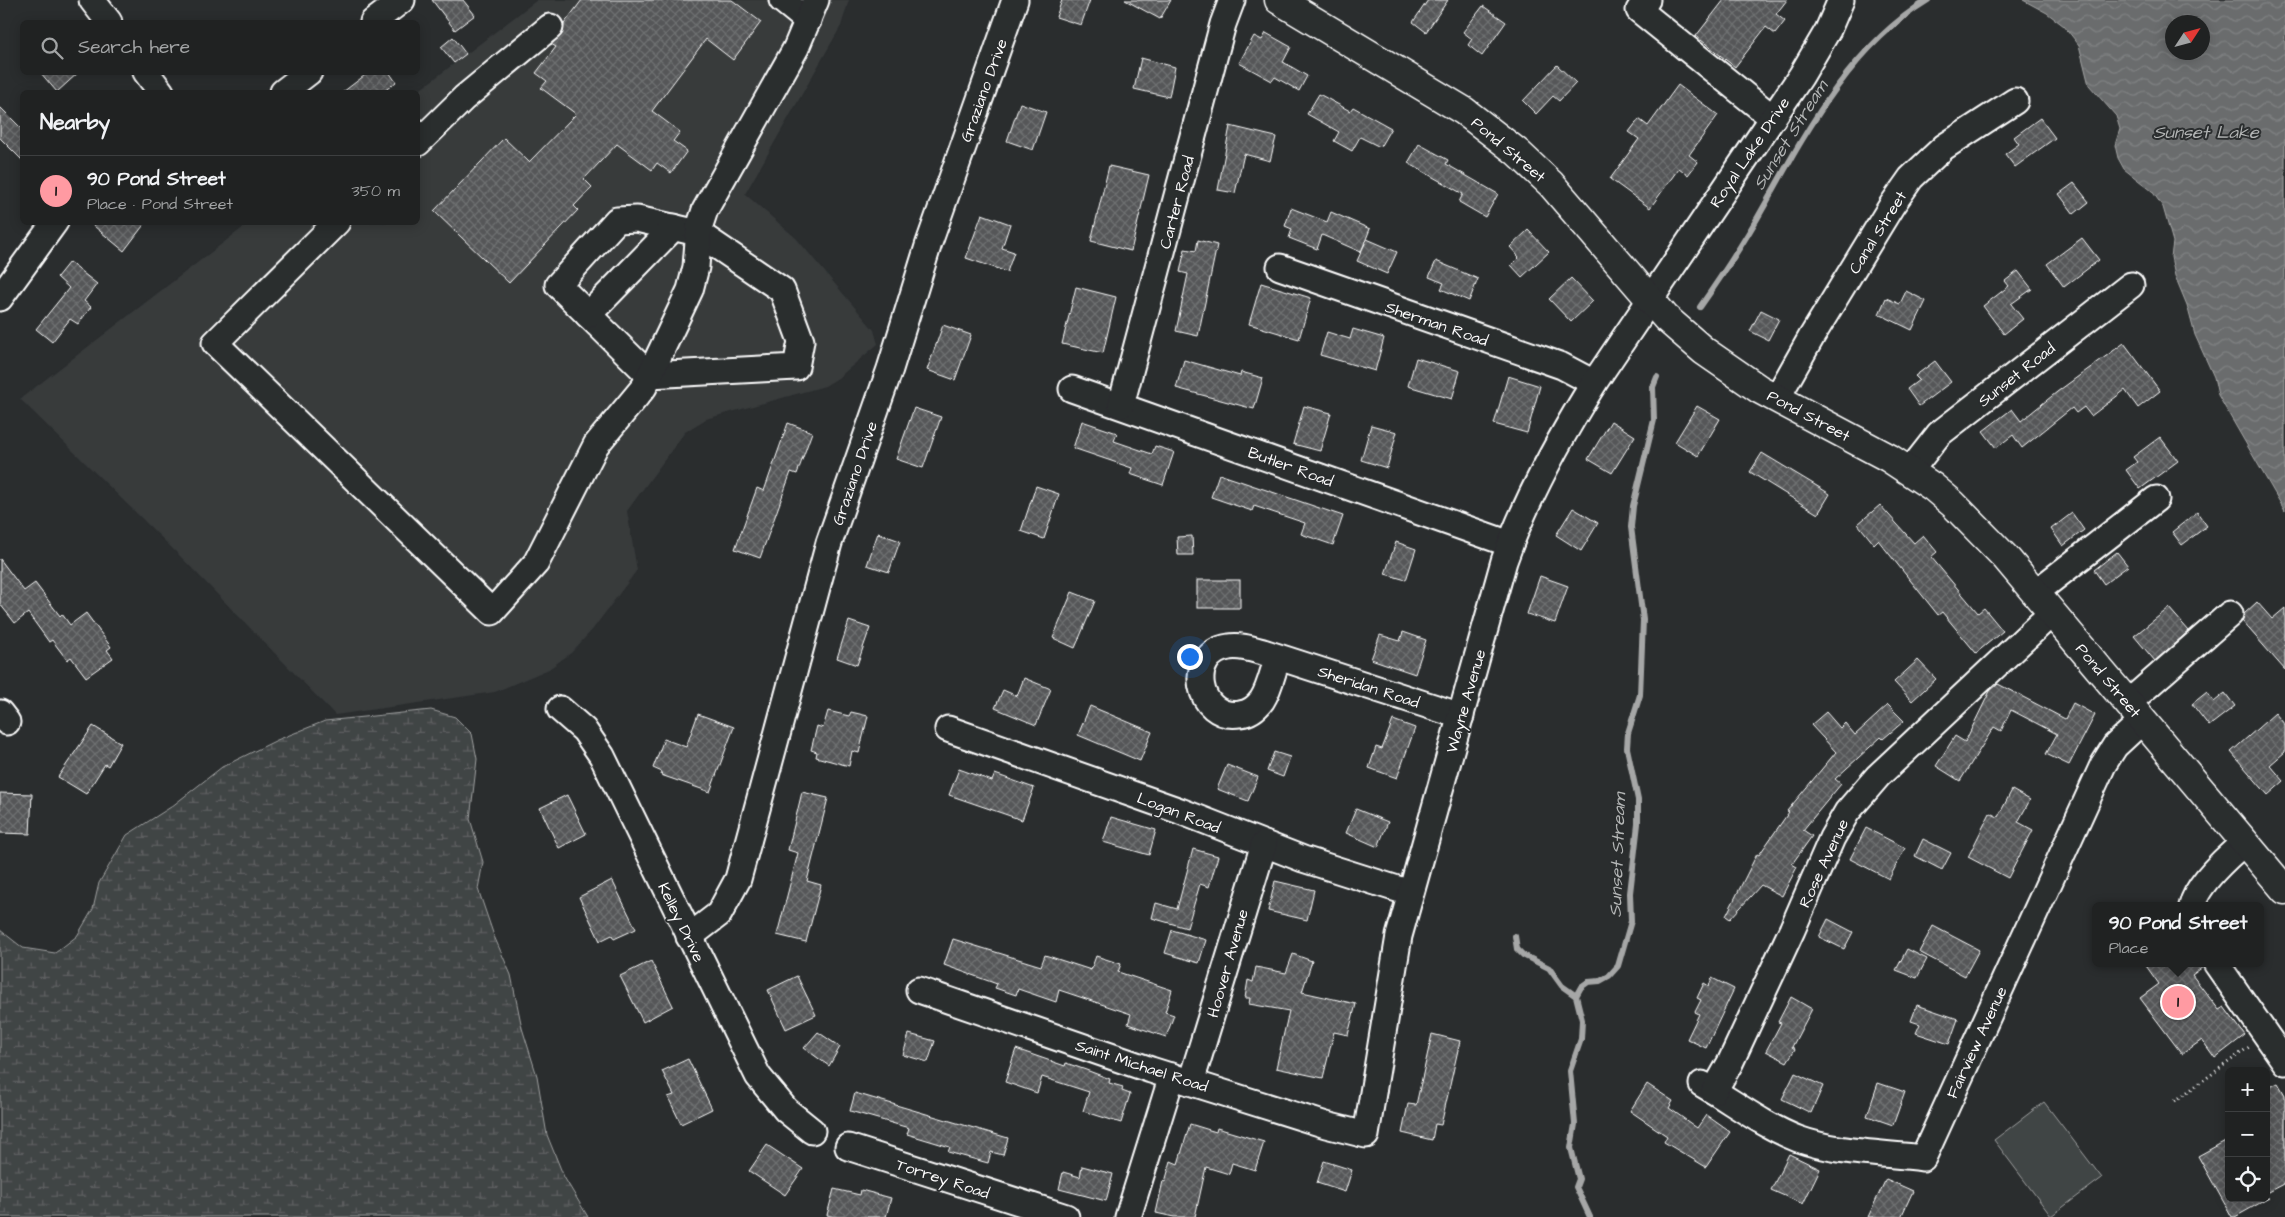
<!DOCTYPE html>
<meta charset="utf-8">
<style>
body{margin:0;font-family:"Architects Daughter",sans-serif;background:#282a2a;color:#f1f3f6}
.controls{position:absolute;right:15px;bottom:15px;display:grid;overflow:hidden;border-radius:8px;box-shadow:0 2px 12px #0003}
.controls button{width:45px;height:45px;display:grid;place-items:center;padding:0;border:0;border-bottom:1px solid #3d3f40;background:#202222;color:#f1f3f6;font:25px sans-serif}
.compass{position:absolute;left:2165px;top:15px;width:45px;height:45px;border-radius:50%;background:#202222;box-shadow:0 2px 12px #0003;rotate:54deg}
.you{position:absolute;left:1189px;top:656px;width:18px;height:18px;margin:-12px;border:4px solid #fff;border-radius:50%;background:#1a73e8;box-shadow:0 0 0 8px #1a73e833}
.badge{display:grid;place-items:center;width:32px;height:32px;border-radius:50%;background:#ff9aa2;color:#111;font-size:16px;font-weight:700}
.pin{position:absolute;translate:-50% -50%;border:2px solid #fff;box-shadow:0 1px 5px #0006}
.popup{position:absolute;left:2092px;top:902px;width:172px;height:65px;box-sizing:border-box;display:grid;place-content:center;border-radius:8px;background:#202222;filter:drop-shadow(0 1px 4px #0005);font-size:16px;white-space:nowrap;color:#a2a4a5}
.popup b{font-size:19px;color:#f1f3f6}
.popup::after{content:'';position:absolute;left:50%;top:100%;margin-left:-10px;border:10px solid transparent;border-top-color:#202222}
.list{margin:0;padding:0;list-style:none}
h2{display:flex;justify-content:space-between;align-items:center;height:65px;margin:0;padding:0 20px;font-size:21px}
h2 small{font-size:16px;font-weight:400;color:#a2a4a5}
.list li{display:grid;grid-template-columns:32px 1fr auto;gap:15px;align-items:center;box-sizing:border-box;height:70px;padding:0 20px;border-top:1px solid #3d3f40}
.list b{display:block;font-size:19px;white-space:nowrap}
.list p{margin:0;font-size:16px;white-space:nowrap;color:#a2a4a5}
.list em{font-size:16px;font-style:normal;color:#a2a4a5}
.icon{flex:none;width:28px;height:28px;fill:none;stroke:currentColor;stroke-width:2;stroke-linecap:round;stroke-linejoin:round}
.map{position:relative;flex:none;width:2285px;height:1217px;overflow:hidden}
.search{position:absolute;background:#202222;box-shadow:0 2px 12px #0003;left:20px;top:20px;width:400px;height:55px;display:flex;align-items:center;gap:12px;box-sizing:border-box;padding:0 18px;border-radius:8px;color:#a2a4a5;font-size:19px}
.panel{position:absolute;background:#202222;box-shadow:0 2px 12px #0003;left:20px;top:90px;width:400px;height:135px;border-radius:8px}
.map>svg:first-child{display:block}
.built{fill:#373a3b}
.wetland{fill:url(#wetland-marsh);stroke:#a0a2a2}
.garden{fill:#414445;stroke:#a0a2a2}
.water{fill:url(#water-waves);stroke:#a6a7a7;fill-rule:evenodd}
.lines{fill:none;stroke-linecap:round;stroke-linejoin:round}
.stream{stroke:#a6a7a7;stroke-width:6}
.building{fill:url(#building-cross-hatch);stroke:#fff}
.minor-casing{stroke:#fff;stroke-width:29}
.major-casing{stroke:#fff;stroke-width:31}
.path{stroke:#fff;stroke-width:3;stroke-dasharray:1 4;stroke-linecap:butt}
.minor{stroke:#2a2d2e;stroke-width:25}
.major{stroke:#2a2d2e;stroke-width:28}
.labels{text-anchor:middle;stroke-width:4;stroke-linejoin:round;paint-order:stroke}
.street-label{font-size:16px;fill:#fff;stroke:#2a2d2e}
.water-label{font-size:18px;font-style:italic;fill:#b4b6b6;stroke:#2a2d2e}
</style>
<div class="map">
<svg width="2285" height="1217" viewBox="0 0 2285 1217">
<defs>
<pattern id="wetland-marsh" width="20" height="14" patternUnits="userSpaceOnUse" patternTransform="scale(1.25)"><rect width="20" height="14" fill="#414445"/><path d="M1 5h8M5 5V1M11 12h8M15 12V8" fill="none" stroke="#5e6061"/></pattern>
<pattern id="water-waves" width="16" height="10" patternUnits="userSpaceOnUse" patternTransform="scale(1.25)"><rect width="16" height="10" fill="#6a6c6d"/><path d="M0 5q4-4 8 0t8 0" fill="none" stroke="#808283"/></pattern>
<pattern id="building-cross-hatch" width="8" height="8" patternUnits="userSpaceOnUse" patternTransform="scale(1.25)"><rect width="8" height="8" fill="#555758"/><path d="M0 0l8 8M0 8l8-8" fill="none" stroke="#6e7071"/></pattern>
</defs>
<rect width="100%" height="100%" fill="#2a2d2e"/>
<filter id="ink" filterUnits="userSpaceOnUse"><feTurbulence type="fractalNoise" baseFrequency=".02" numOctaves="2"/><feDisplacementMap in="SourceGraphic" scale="10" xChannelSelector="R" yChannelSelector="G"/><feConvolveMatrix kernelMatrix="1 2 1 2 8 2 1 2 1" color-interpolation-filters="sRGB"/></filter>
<g filter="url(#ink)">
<polygon class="built" points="537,0 849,0 841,26 745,194 796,238 874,330 878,344 838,378 825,386 706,419 685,432 627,511 637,570 593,629 571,653 549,669 495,692 335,715 178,554 20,399 249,223 418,222 417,92"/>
<polygon class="wetland" points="431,710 455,717 472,734 477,759 470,819 483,862 478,889 494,936 511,975 522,1028 537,1076 547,1135 564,1177 588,1217 0,1217 0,930 23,948 55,953 77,936 93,909 99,883 127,835 171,807 222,767 277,740 325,721"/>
<polygon class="garden" points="2044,1102 2102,1178 2051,1216 1994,1140"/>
<path class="water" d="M2023 0H2285V511L2218 395 2214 377 2195 335 2187 305 2175 276 2171 257 2173 242 2163 207 2152 191 2124 169 2118 158 2115 145 2120 129 2116 116 2089 85 2079 45 2064 26 2047 13ZM2172 22H2202V52H2172Z"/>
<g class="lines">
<g class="stream">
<path d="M1700 307C1724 273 1746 239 1766 203 1808 128 1852 46 1928 0"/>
<polyline points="1515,936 1517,949 1523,955 1549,968 1562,986 1576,996"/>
<polyline points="1590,1217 1576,1187 1579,1179 1571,1148 1575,1124 1570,1071 1581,1039 1582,1020 1576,996 1581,987 1588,982 1600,981 1609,976 1618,966 1631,921 1630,893 1638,824 1638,800 1627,748 1628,733 1640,695 1643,620 1631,527 1633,506 1654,420 1653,387 1657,377"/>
</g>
</g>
<g class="building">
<polygon points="432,0 463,0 475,15 455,30"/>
<polygon points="582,0 732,0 761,22 733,60 706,39 652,111 680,132 673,141 687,151 671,173 657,163 652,170 617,144 584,179 592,187 574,206 578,210 509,283 434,211 504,138 529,162 576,114 541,88 547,81 536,73 556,47 551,44 563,32 564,24"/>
<polygon points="1062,0 1090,0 1081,25 1056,17"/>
<polygon points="1125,0 1171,0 1160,19"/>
<polygon points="1428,0 1448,0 1426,32 1413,22"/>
<polygon points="1724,0 1787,0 1776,14 1785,21 1775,34 1766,27 1735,67 1696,36"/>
<polygon points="1483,6 1506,22 1482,56 1468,45 1472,39 1463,32"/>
<polygon points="1266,33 1291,47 1283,62 1307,76 1299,91 1275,77 1272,81 1239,63 1254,36 1262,40"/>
<polygon points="453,37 466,54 454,63 441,47"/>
<polygon points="1141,58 1175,67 1169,97 1134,89"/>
<polygon points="1557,65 1576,83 1559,101 1553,96 1536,114 1523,101"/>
<polygon points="40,72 79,72 57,92"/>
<polygon points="369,72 389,72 396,82 383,92 343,92"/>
<polygon points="1678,85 1718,115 1689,155 1698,162 1688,175 1679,168 1650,208 1610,179 1639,139 1629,132 1639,119 1648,126"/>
<polygon points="1319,94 1350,111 1353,107 1391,128 1380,147 1360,137 1352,151 1334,141 1339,132 1307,114"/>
<polygon points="1020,103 1046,112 1033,150 1007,141"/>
<polygon points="0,107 22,129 22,160 0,138"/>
<polygon points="2040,118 2055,138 2015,167 2005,154 2019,144 2014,137"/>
<polygon points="1230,126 1276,137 1270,161 1244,154 1235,193 1218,190"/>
<polygon points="1419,144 1448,160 1446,164 1498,194 1485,217 1459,202 1463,194 1408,163"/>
<polygon points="1109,166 1149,175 1131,251 1091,241"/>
<polygon points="2074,183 2089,202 2074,214 2059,194"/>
<polygon points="1291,208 1327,222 1331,212 1370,229 1361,252 1322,235 1317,249 1289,238 1292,229 1285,226"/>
<polygon points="982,214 1010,224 1002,248 1014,252 1007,272 966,258"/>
<polygon points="89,222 146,222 124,251"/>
<polygon points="1528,230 1549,252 1522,277 1511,265 1519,257 1510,247"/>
<polygon points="2082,238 2099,260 2064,287 2047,264"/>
<polygon points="1367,239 1397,252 1387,274 1357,261"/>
<polygon points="1198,240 1217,245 1198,336 1176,331 1188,274 1180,272 1185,249 1196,251"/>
<polygon points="1436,261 1478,279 1469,301 1441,289 1444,283 1429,277"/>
<polygon points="69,262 97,284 84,301 91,307 78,324 70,319 52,342 36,329 69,288 57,277"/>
<polygon points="2018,271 2032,289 2011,304 2023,319 2004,334 1983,306 2009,286 2005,281"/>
<polygon points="1571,278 1593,301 1571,322 1549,299"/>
<polygon points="1261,283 1311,298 1299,339 1249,324"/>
<polygon points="1076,287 1116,297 1103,353 1062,344"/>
<polygon points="1906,291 1926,301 1912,330 1879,314 1886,298 1900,304"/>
<polygon points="1761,310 1779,319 1768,340 1750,331"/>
<polygon points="943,325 971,335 955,380 927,370"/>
<polygon points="1353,329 1384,338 1375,371 1320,355 1327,332 1350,339"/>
<polygon points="2124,343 2160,391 2138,408 2125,390 2091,416 2084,407 2076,413 2072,408 2022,448 2013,435 1996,448 1983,431 2012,409 2021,421 2057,392"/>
<polygon points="1416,358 1460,371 1452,399 1408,386"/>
<polygon points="1184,360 1240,376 1241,372 1263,378 1254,409 1176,388"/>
<polygon points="1935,361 1951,382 1919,406 1907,389 1919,380 1915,376"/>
<polygon points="1508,376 1540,386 1527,433 1494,424"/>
<polygon points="1304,406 1331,413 1320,451 1293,444"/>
<polygon points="1697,406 1720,419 1698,456 1675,442"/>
<polygon points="914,408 941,417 923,468 896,459"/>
<polygon points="1082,421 1117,433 1114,441 1152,454 1155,446 1174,452 1163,485 1130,474 1132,468 1073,448"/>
<polygon points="1611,421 1635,436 1612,473 1588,459"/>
<polygon points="788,423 812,432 797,474 791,472 760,558 735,549 757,488 764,491"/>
<polygon points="1371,425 1397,432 1387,468 1361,460"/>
<polygon points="2160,437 2178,461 2140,489 2126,470 2137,462 2133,457"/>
<polygon points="1762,453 1830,494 1818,514 1750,472"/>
<polygon points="1219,474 1343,516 1333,545 1301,534 1305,523 1254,506 1252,511 1211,497"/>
<polygon points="1036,486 1059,494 1044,539 1021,531"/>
<polygon points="1880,505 1914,543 1923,535 1937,552 1931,557 1978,613 1984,608 2003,631 1976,653 1942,612 1938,615 1878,540 1874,544 1858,524"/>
<polygon points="1573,508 1598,523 1581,551 1556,535"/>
<polygon points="2197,512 2207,526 2182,545 2172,532"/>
<polygon points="2072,513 2084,530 2063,546 2051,529"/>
<polygon points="878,533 900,541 889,572 867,565"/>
<polygon points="1192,536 1193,555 1178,555 1177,537"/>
<polygon points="1396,542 1416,549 1406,580 1385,574"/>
<polygon points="2117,552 2128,566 2104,584 2094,570"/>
<polygon points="0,559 24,591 35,583 60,616 62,614 70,625 86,613 111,647 107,650 113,658 86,677 71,657 67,660 52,640 49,642 28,613 15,623 0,604"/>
<polygon points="1540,576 1568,586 1555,623 1527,614"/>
<rect x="1197" y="580" width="43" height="28"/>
<polygon points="1072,592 1095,601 1075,648 1053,638"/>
<polygon points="2257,602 2272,619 2285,608 2285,670 2242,621 2244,614"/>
<polygon points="2169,608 2189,631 2155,661 2134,636"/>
<polygon points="849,621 870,628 857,665 837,658"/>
<polygon points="1403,632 1426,640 1415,674 1371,659 1380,635 1400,641"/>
<polygon points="1918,660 1936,679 1912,701 1894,682"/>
<polygon points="1024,678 1051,689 1036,725 995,708 1003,690 1017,696"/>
<polygon points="1998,684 2065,719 2073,703 2095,715 2069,765 2046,754 2057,734 2011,710 2001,731 1994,727 1960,781 1936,766 1955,736 1965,742 1990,691"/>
<polygon points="2207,692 2214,702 2225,693 2235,706 2209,726 2192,704"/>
<polygon points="1888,705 1904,721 1883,739 1881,737 1835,779 1841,784 1803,830 1812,836 1792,864 1797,867 1782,896 1761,885 1730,919 1726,916 1757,854 1759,855 1789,812 1787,811 1836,752 1811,725 1826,712 1840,728 1845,723 1855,735"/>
<polygon points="1090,706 1152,732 1140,761 1078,735"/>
<polygon points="828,711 849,716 851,712 868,716 859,753 852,751 849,766 816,757 817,752 811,750 817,726 823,728"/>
<polygon points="2275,713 2285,725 2285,752 2270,765 2284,781 2268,795 2231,752"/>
<polygon points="698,714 734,727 710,792 661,775 662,772 653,768 664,739 686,747"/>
<polygon points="1393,720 1415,728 1397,778 1369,768 1376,747 1382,749"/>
<polygon points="93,726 121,743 108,766 105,764 86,794 58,777"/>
<polygon points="1274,752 1290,757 1283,777 1267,771"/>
<polygon points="1227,765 1258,777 1248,801 1217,789"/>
<polygon points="959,769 992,781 995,774 1034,788 1022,820 949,795"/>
<polygon points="2012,790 2030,800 2018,822 2033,830 2008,878 1968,857 1990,813 1998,817"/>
<polygon points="802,792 828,798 807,881 821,885 806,942 777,935 798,853 788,850"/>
<polygon points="0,793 32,794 30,834 0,833"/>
<polygon points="567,795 586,834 559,848 540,808"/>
<polygon points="1356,809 1388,822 1378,847 1346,833"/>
<polygon points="1111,817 1156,830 1149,855 1103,842"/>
<polygon points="1866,828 1905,848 1889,879 1850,859"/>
<polygon points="1923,839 1951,853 1942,870 1915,856"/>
<polygon points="1193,849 1218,856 1209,887 1200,884 1187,928 1152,918 1156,903 1177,909"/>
<polygon points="612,880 636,929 614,939 612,935 600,941 579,897"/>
<polygon points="1275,881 1314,890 1307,920 1268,911"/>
<polygon points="1828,919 1853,932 1844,949 1819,937"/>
<polygon points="1933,926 1979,950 1965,976 1919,952"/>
<polygon points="1172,930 1206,940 1199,963 1165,953"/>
<polygon points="953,939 1041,966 1045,955 1091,970 1096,956 1121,964 1118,972 1172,990 1165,1012 1174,1015 1166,1037 1128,1024 1131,1014 1059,990 1056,1002 1018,989 1016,995 995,988 997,984 944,965"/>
<polygon points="1907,949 1927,959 1917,978 1896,970"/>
<polygon points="1293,954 1312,961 1302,992 1356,1004 1348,1035 1334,1032 1323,1078 1276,1068 1289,1011 1249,1004 1250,998 1245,998 1248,980 1253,982 1256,967 1286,973"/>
<polygon points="651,961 673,1006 643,1022 620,976"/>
<polygon points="2144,963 2202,963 2203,967 2192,975 2219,1010 2224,1007 2245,1035 2215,1058 2202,1040 2182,1054 2140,998 2159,984"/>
<polygon points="797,976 816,1015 786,1029 768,990"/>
<polygon points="1712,978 1734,989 1706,1048 1687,1039 1699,1014 1695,1012 1701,1000 1697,998 1704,983 1709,986"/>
<polygon points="1791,997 1812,1009 1792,1047 1795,1049 1787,1062 1766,1051 1781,1023 1778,1022"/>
<polygon points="1917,1005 1958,1019 1949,1044 1916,1033 1920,1024 1911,1021"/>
<polygon points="818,1032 840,1047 829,1066 804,1048"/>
<polygon points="909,1034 935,1041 928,1062 903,1055"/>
<polygon points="1432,1034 1460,1041 1441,1125 1435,1124 1432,1140 1402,1133 1408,1104 1416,1105"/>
<polygon points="1016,1049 1065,1066 1066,1063 1086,1070 1110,1079 1109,1083 1123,1087 1122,1091 1130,1094 1121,1123 1083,1111 1089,1092 1042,1077 1037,1093 1005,1082"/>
<polygon points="688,1059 712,1109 681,1124 668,1097 674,1095 662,1071"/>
<polygon points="1795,1073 1823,1086 1811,1113 1782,1099"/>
<polygon points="1878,1083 1905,1092 1893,1125 1867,1116"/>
<polygon points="2278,1083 2285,1095 2285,1183 2266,1193 2266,1089"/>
<polygon points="1647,1084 1673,1101 1669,1108 1697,1128 1706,1115 1730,1132 1706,1167 1664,1142 1667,1136 1630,1111"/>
<polygon points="855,1093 1008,1138 1003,1155 991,1152 988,1163 948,1152 950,1147 907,1134 909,1128 850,1111"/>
<polygon points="1190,1124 1216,1132 1217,1128 1264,1142 1255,1170 1232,1163 1229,1174 1206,1167 1195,1217 1174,1217 1156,1213 1163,1181 1165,1182 1171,1161 1178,1164"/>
<polygon points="2229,1139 2229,1198 2269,1198 2235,1217 2232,1217 2198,1156"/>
<polygon points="767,1145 803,1169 785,1195 749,1171"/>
<polygon points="1789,1154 1820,1169 1803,1204 1771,1190"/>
<polygon points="1324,1161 1352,1170 1345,1192 1317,1183"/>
<polygon points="1082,1166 1113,1174 1106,1201 1059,1189 1063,1172 1080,1177"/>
<polygon points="1886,1179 1913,1191 1901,1217 1868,1217"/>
<polygon points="834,1189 860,1195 861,1190 891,1198 886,1217 835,1217 827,1215"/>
</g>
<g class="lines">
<defs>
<g id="minor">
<polyline points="92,0 109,22"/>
<polyline points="782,0 808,21"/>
<polyline points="1647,0 1639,10 1773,118"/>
<polyline points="373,22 402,0"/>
<polyline points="146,72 161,92"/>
<polyline points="283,92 309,72"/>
<polyline points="418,143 464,98 550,27"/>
<polygon points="637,219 698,233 782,290 801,341 796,367 649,375 558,285 617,220"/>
<polyline points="337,222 215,343 492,612 536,563 596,445 644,387 690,290 696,267 699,228 705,210 796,48 816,0"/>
<polyline points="1280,267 1562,366 1594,383"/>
<polyline points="0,298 55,222"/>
<polyline points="588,315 674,227"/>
<polyline points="1072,389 1510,544"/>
<polyline points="1777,398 1812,336 1892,205 1911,178 1944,147 2015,101"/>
<polyline points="1121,405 1223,24 1232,0"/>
<polyline points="1910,471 1939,434 2131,285"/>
<polyline points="2035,593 2156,499"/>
<path d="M1278 657C1273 670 1270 688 1262 700 1257 707 1249 713 1240 714 1196 721 1185 653 1229 647 1240 645 1252 649 1263 652L1461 716"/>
<polyline points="2128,703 2230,614"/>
<polyline points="560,709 584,730 602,756 758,1076 786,1110 812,1131"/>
<polyline points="0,713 7,722"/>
<polyline points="948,729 1180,811 1303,859 1410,893"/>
<path d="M2192 906C2197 884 2228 856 2245 842"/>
<polyline points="689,937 719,914 738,879 829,543 890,369 929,243 1015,0"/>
<polyline points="2216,963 2285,1062"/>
<path d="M919 990 1151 1070 1326 1125 1366 1135 1399 936 1504 561C1526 499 1559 439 1594 383L1801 76 1828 30 1841 0"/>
<polyline points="1191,1082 1264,844"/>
<path d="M1702 1084C1733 1102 1764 1126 1798 1139 1837 1153 1883 1153 1923 1158L2103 765 2115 746 2143 720"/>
<polyline points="1714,1091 1730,1063 1792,930 1832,838 1847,812 1878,776 2052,613"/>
<polyline points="848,1147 1066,1217"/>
<polyline points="1128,1217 1172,1076"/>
</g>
<polyline id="major" points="1279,0 1464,111 1517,152 1551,184 1666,318 1704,351 1759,389 1889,458 1933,487 1953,504 2006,558 2285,890"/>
</defs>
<use href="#minor" class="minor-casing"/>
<use href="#major" class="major-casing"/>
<polyline class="path" points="2175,1101 2249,1047"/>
<use href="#minor" class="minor"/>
<use href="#major" class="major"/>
</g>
</g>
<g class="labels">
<g class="street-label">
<text transform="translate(983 90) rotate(-70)" y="6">Graziano Drive</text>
<text transform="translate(1509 149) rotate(40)" y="6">Pond Street</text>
<text transform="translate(1749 152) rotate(-56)" y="6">Royal Lake Drive</text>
<text transform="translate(1176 202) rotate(-75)" y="6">Carter Road</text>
<text transform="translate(1877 232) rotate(-58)" y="6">Canal Street</text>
<text transform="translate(1437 323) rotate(19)" y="6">Sherman Road</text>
<text transform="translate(2016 374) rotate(-38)" y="6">Sunset Road</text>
<text transform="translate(1809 415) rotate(28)" y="6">Pond Street</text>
<text transform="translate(1291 466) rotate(20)" y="6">Butler Road</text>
<text transform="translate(854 473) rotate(-71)" y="6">Graziano Drive</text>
<text transform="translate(2109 680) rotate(50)" y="6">Pond Street</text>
<text transform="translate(1369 686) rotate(18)" y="6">Sheridan Road</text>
<text transform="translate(1465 701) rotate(-74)" y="6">Wayne Avenue</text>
<text transform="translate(1179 812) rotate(21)" y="6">Logan Road</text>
<text transform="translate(1823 863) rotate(-65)" y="6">Rose Avenue</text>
<text transform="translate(682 922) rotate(64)" y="6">Kelley Drive</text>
<text transform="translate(1227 963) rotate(-74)" y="6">Hoover Avenue</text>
<text transform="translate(1976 1042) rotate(-65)" y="6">Fairview Avenue</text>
<text transform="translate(1142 1065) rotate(18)" y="6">Saint Michael Road</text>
<text transform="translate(943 1178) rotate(18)" y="6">Torrey Road</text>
</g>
<g class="water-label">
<text x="2206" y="138">Sunset Lake</text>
<text transform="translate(1790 135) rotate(-58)" y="6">Sunset Stream</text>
<text transform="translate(1617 855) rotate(-88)" y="6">Sunset Stream</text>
</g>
</g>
</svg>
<div class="controls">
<button>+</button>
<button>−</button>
<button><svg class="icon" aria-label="locate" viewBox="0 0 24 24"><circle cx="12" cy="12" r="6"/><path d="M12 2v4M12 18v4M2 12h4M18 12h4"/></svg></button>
</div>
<svg class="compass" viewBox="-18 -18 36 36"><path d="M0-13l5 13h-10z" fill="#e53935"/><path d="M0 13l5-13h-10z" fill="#a2a4a5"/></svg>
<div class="you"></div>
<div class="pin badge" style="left:2178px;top:1002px">1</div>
<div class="popup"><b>90 Pond Street</b>Place</div>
<div class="search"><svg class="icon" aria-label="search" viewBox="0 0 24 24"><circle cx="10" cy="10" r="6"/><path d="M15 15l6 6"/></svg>Search here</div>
<section class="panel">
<h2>Nearby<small></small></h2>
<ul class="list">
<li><span class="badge">1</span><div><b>90 Pond Street</b><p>Place · Pond Street</p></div><em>350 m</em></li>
</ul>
</section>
</div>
